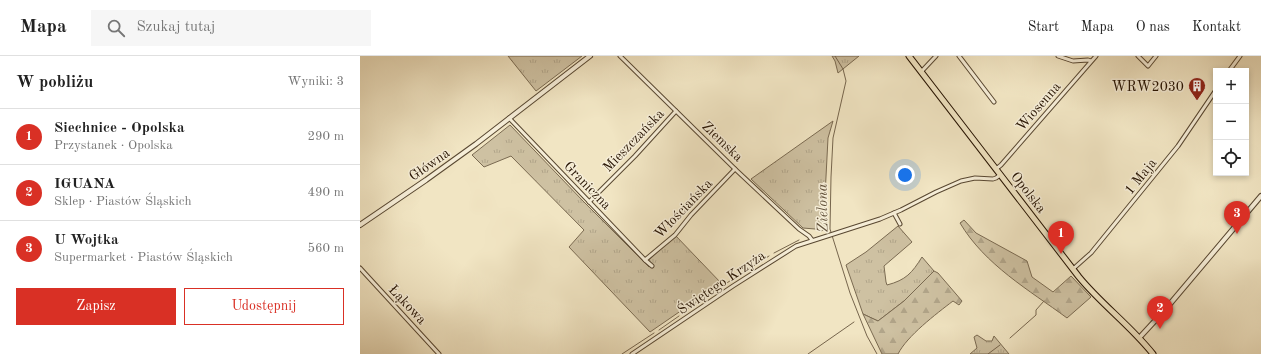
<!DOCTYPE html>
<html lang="pl">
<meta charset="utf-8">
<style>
body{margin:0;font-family:"Old Standard TT",serif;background:#f6f6f6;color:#222}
.controls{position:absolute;right:12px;top:12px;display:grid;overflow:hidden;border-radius:0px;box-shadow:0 2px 6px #0003}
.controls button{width:36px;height:36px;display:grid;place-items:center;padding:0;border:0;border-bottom:1px solid #e0e0e0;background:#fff;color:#222;font:20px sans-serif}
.you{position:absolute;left:545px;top:119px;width:14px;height:14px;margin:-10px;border:3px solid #fff;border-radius:50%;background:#1a73e8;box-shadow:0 0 0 6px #1a73e833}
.badge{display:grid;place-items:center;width:26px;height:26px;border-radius:50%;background:#d93025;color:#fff;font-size:13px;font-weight:700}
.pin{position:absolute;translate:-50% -33px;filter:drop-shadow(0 1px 2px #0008)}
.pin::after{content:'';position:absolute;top:21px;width:14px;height:12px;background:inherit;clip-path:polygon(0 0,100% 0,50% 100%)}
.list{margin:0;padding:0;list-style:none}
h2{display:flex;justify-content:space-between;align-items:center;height:52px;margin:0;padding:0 16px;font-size:17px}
h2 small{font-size:13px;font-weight:400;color:#767676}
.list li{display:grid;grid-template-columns:26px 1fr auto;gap:12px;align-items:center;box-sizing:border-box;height:56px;padding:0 16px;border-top:1px solid #e0e0e0}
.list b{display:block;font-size:15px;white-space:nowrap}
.list p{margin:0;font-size:13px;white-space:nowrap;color:#767676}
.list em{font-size:13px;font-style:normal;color:#767676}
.actions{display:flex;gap:8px;padding:12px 16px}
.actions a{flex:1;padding:9px 0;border:1px solid #d93025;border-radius:0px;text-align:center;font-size:14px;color:#d93025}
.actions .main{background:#d93025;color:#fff}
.icon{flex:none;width:22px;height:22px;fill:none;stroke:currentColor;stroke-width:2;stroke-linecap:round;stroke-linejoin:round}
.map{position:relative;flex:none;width:901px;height:298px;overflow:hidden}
header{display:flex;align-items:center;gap:24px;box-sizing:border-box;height:56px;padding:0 20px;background:#fff;border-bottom:1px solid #e0e0e0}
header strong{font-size:19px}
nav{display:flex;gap:22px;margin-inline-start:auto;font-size:14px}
.search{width:280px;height:36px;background:#f6f6f6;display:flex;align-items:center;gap:10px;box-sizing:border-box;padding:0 14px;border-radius:0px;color:#767676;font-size:15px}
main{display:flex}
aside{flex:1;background:#fff}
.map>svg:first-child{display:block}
.grass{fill:url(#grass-tufts);stroke:#7a6a51}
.forest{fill:url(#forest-firs);stroke:#7a6a51}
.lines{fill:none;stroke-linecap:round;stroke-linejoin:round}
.stream{stroke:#76654d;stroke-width:1}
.minor-casing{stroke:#584731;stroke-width:5}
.tertiary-casing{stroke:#584731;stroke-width:6}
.primary-casing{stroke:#251200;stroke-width:7}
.minor{stroke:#f6eed8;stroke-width:3}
.tertiary{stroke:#f6eed8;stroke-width:4}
.primary{stroke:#f1e5c3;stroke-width:5}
.labels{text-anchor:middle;stroke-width:3;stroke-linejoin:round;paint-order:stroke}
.poi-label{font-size:14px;fill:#251200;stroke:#f6eed8;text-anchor:end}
.street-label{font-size:14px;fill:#251200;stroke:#f6eed8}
.water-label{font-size:15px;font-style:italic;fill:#62513a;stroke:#f6eed8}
</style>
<header>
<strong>Mapa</strong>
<div class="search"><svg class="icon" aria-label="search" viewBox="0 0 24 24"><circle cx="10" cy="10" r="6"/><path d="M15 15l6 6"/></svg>Szukaj tutaj</div>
<nav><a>Start</a><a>Mapa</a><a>O nas</a><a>Kontakt</a></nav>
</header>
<main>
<aside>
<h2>W pobliżu<small>Wyniki: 3</small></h2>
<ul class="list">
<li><span class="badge">1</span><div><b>Siechnice - Opolska</b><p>Przystanek · Opolska</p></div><em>290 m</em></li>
<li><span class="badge">2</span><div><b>IGUANA</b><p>Sklep · Piastów Śląskich</p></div><em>490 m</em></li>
<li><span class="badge">3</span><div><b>U Wojtka</b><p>Supermarket · Piastów Śląskich</p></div><em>560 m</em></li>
</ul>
<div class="actions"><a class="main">Zapisz</a><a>Udostępnij</a></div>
</aside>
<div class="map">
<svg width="901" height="298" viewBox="0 0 901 298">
<defs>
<pattern id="grass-tufts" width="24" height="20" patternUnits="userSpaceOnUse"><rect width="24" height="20" fill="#cec1a2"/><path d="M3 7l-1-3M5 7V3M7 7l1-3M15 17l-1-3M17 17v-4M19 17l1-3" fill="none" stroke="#b1a58a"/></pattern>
<pattern id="forest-firs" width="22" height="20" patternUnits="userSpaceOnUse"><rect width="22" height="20" fill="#cec1a2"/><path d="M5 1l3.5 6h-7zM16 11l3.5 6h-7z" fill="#b1a58a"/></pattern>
</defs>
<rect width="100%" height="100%" fill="#f1e5c3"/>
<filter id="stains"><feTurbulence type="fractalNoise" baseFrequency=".005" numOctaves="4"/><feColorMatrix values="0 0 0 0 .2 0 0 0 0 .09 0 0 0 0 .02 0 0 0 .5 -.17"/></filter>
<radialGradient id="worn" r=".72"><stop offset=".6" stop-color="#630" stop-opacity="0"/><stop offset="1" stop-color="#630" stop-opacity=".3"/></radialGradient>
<g class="grass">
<polygon points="148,0 222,0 176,35"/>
<polygon points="472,0 499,0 478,17 475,5"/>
<polygon points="473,65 468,82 465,140 466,164 467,173 461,175 455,173 443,172 391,123"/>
<polygon points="150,69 223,145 289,211 289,204 315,179 362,228 327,253 325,252 290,276 209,191 224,174 151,100 124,111 112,99"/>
<path d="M538 170 552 186 524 210 526 226 527 229C546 224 552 217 562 201L574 215 544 245 518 265 503 258 486 209 506 196Z"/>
<polygon points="617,279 626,285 632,285 634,280 649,298 610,298 617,292 614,281"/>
</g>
<g class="forest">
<path d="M604 164 616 177 667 205 672 221 693 236 711 220 731 241 707 262C669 234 625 209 600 167Z"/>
<path d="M574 215 578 217 602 245 599 249 593 245C576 258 547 280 538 298H522L503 258 518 265 544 245Z"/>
</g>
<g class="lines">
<g class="stream">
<polyline points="475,0 483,13 486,25 473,82 471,121 470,173 490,237 507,280 517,298"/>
<polyline points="414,197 439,184"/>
<polyline points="362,230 409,200"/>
<polyline points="299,274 319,260"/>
<polyline points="650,282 676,259 676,254 684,245"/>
<polyline points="262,298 294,277"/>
<polyline points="448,298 494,266"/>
<polyline points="628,298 640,289"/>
</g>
<defs>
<g id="minor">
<polyline points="260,0 375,113 439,173 449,180 452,184"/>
<polyline points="599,0 634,46"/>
<polyline points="698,0 713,5 728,4 731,5"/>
<polyline points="778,0 788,10 796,0"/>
<polyline points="869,15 880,0"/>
<polyline points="561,16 576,0"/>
<polyline points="149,62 285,204 292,210"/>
<polyline points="636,113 641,109 736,0"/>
<polyline points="229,146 275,100 316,55"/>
<polyline points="534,157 540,168"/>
<polyline points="285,204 315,179 331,159 375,113"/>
<polyline points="0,212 79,298"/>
<polyline points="713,213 731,197 818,90 856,34"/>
<polyline points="272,298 373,230 436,190 520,163 541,154 576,136 601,125 615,122 633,123 636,122 640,119"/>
</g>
<g id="tertiary">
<polyline points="0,169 66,124 116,88 230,0"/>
<polyline points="780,281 804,255 901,140"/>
</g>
<path id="primary" d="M549 0 719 221C742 249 771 270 793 298"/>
</defs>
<use href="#minor" class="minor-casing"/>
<use href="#tertiary" class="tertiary-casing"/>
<use href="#primary" class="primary-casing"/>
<use href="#minor" class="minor"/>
<use href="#tertiary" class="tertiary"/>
<use href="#primary" class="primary"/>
</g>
<defs>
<symbol id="building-pin" viewBox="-11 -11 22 30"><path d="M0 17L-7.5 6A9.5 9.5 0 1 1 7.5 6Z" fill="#8f2418" stroke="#f6eed8"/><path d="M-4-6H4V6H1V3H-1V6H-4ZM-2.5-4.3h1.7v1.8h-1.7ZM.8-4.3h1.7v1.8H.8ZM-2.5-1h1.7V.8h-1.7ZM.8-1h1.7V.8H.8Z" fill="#fff"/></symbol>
</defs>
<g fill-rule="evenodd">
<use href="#building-pin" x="827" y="20" width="20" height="27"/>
</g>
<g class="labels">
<g class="poi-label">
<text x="824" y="35">WRW2030</text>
</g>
<g class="street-label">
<text transform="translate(678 50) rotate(-49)" y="5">Wiosenna</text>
<text transform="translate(273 84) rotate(-46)" y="5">Mieszczańska</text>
<text transform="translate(363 85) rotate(44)" y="5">Ziemska</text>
<text transform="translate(69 108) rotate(-35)" y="5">Główna</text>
<text transform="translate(780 120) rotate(-51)" y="5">1 Maja</text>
<text transform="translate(228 129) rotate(46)" y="5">Graniczna</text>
<text transform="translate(669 136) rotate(52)" y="5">Opolska</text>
<text transform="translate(323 152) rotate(-46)" y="5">Włościańska</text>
<text transform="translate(361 226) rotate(-34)" y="5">Świętego Krzyża</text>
<text transform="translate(48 248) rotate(47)" y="5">Łąkowa</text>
</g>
<g class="water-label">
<text transform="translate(462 152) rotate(-91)" y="5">Zielona</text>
</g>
</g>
<rect width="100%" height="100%" filter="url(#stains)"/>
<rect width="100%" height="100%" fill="url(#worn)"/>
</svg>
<div class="controls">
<button>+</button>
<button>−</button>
<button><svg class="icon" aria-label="locate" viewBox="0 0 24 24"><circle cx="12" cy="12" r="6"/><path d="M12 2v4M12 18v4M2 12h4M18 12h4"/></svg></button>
</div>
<div class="you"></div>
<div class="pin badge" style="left:701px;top:198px">1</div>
<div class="pin badge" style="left:800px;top:273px">2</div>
<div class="pin badge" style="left:877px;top:178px">3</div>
</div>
</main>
